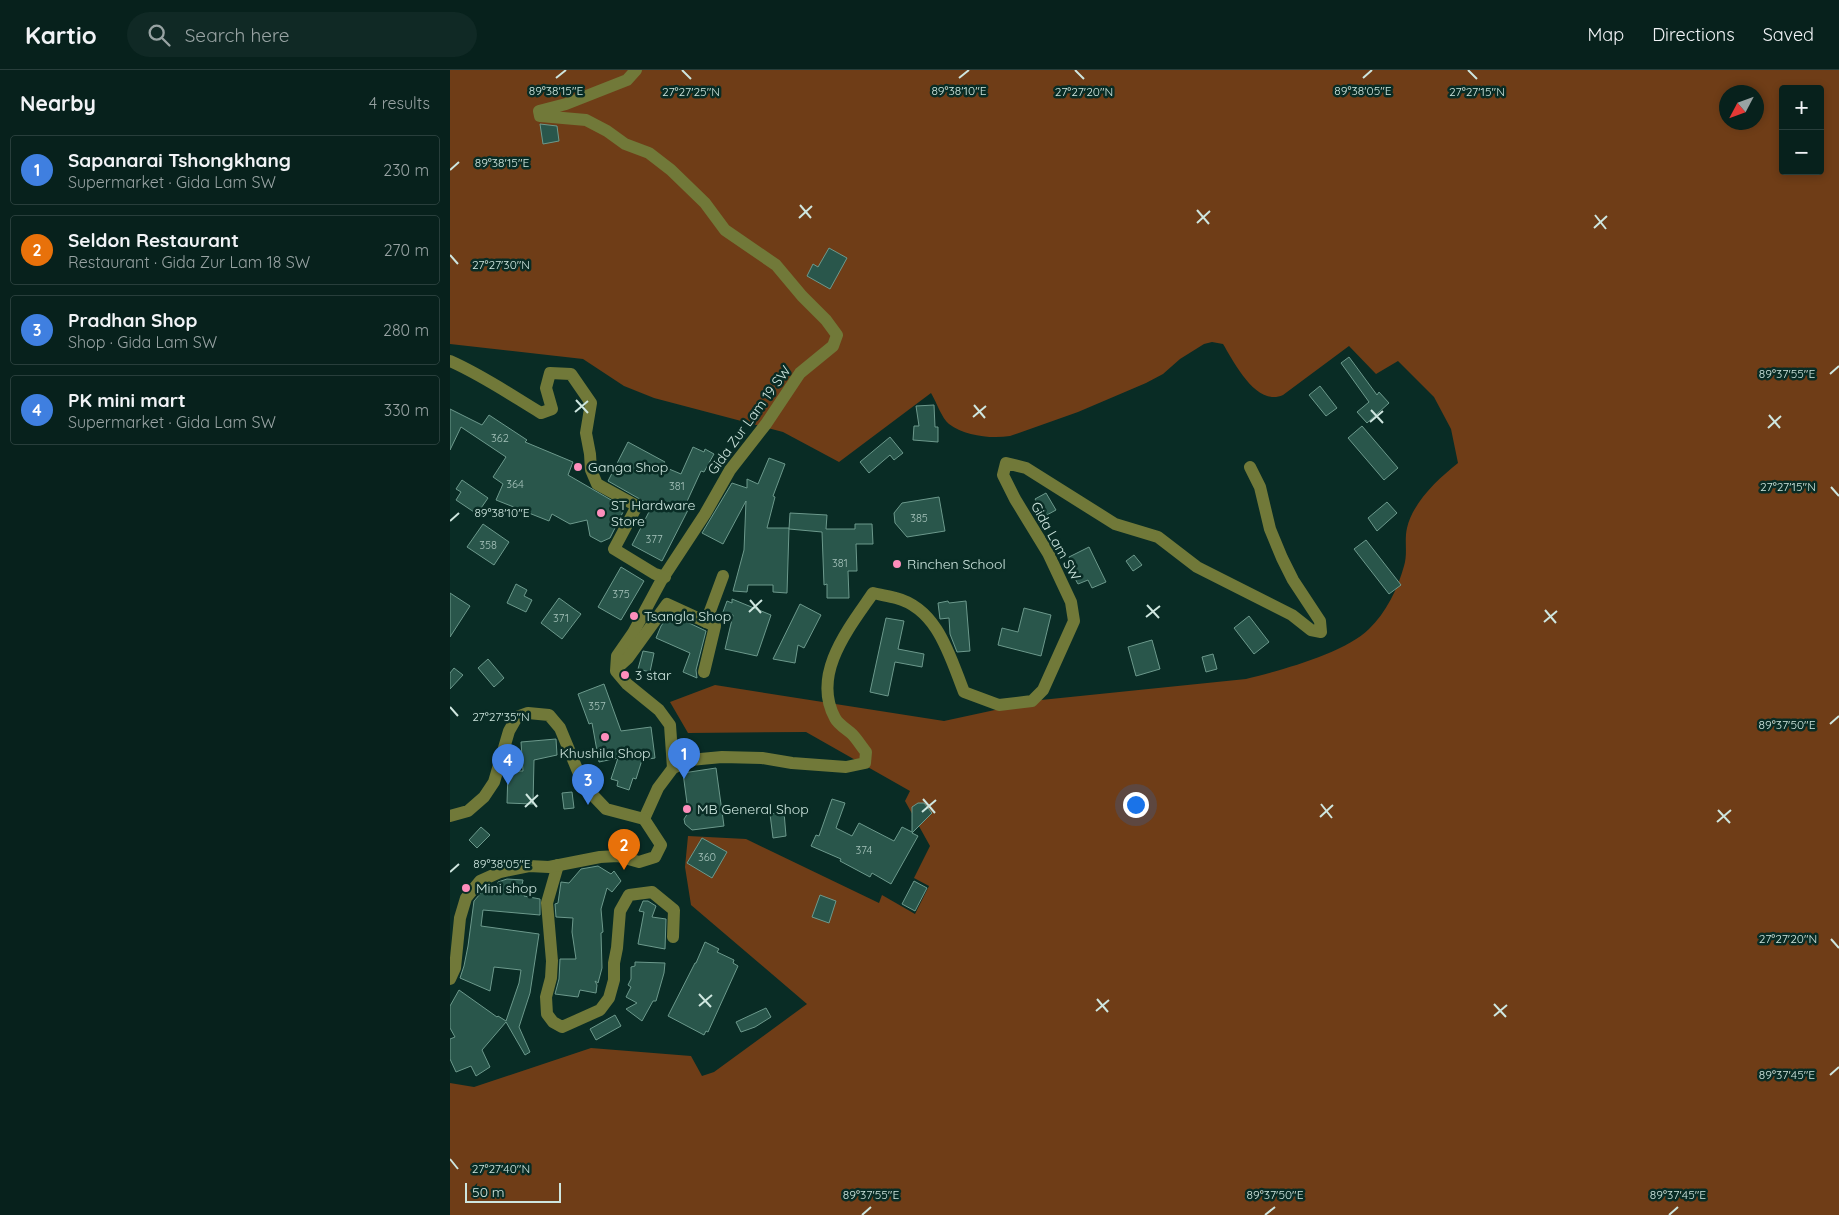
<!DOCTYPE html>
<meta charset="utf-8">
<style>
body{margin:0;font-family:Quicksand,sans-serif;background:#102925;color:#f1f3f6}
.controls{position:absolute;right:15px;top:15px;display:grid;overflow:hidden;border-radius:5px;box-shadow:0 2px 8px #0003}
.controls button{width:45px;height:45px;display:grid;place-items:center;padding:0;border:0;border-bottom:1px solid #283e3b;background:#07211c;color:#f1f3f6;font:25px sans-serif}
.compass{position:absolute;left:1269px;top:15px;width:45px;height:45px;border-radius:50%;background:#07211c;box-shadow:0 2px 8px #0003;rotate:229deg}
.scale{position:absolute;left:15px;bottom:12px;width:96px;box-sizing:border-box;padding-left:5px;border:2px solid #cee6df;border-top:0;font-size:14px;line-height:18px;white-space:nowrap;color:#cee6df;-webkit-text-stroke:4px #092c25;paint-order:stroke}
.you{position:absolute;left:685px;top:734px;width:18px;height:18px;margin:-12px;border:4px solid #fff;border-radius:50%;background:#1a73e8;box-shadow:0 0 0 8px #1a73e833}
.badge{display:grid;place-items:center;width:32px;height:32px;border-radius:50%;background:#8c9099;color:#fff;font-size:16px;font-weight:700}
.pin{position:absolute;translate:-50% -41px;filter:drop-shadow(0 1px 2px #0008)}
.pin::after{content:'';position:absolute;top:26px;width:18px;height:15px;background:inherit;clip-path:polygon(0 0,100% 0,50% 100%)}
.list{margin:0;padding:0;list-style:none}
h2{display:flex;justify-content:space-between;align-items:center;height:65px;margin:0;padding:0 20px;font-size:21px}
h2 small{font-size:16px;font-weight:400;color:#98a3a3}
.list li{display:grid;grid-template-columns:32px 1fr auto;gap:15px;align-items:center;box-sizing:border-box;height:70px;margin:0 10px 10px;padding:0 10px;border:1px solid #283e3b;border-radius:5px}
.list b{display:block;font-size:19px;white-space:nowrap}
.list p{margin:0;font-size:16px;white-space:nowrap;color:#98a3a3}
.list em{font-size:16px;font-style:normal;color:#98a3a3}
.icon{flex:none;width:28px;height:28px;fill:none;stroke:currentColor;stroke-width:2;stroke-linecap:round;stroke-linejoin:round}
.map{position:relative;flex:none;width:1389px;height:1145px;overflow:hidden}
header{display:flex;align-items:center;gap:30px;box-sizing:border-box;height:70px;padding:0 25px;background:#07211c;border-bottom:1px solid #283e3b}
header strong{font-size:24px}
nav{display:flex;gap:28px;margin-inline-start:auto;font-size:18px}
.search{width:350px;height:45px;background:#102925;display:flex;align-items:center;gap:12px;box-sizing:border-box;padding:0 18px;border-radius:28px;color:#98a3a3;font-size:19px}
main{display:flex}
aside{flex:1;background:#07211c}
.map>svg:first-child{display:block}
.green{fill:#6f3d17;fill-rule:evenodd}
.building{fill:#29564b;stroke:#6c998c}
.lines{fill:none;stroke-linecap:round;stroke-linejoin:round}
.minor{stroke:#717939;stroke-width:12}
.ticks{fill:none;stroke:#cee6df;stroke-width:2}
.poi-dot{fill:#fe8ebc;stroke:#092c25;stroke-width:2}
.labels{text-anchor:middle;stroke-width:5;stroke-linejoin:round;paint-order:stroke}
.number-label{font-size:11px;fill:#a5c2ba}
.street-label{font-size:14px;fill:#cee6df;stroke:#092c25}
.poi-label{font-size:14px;fill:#cee6df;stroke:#092c25;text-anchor:start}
.ticks-label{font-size:12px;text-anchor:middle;fill:#cee6df;stroke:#092c25;stroke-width:5;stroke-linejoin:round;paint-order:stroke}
</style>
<header>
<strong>Kartio</strong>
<div class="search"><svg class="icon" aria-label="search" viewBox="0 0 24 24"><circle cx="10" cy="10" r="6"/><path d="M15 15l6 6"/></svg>Search here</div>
<nav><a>Map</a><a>Directions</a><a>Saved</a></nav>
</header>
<main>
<aside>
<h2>Nearby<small>4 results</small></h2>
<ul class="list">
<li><span class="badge" style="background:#3f7fe0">1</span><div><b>Sapanarai Tshongkhang</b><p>Supermarket · Gida Lam SW</p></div><em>230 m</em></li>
<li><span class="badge" style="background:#e8710a">2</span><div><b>Seldon Restaurant</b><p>Restaurant · Gida Zur Lam 18 SW</p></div><em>270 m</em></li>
<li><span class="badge" style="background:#3f7fe0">3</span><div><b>Pradhan Shop</b><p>Shop · Gida Lam SW</p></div><em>280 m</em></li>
<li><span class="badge" style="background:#3f7fe0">4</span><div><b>PK mini mart</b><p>Supermarket · Gida Lam SW</p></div><em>330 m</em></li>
</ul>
</aside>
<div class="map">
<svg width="1389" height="1145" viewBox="0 0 1389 1145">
<rect width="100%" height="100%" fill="#092c25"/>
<path class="green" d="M0 0H1389V1145H0V1013L24 1017 141 978 241 986 252 1006 264 1002 357 934 241 835 235 797 238 766 296 769 429 833 432 825 465 844 479 816 464 808 480 776 455 731 460 721 356 662 238 663 220 632 265 615 494 651 591 630 796 609C829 601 895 583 919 559 936 543 948 518 954 496 958 483 954 471 957 458 963 432 988 409 1008 393L1001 359 984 327 948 291 926 304 899 276 833 325C806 337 784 292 773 274L762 272 754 274 730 289 713 304 696 313 628 342 560 366C541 369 515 366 499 354 492 349 486 331 481 323L389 392 333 362 204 328 174 316 133 289 0 274ZM1333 19H1370V101H1333ZM1276 22H1306V52H1276Z"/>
<g class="building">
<polygon points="90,54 107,56 109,71 93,74"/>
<polygon points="379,178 397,188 380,219 357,206 363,194 368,197"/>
<polygon points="899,287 927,325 929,322 939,333 917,353 907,342 919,332 891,293"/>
<polygon points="870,316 887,338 876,346 859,325"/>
<polygon points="484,335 485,357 488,357 488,372 463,370 464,356 469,356 466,336"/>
<polygon points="0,339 32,355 39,345 77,370 75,372 123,392 118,405 175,438 160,468 151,472 140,466 137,450 120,454 102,444 99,451 46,430 53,414 43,407 56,387 11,357 0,380"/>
<polygon points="912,356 948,398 934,410 898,368"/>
<polygon points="440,367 453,383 444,390 440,385 419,403 410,392"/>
<polygon points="178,372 215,392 212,396 231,404 243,377 254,382 255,379 264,384 254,402 251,401 234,438 238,440 212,491 182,475 202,436 158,411"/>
<polygon points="319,388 335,394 323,426 325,427 317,458 339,458 337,523 323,522 323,515 298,515 297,522 283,521 294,480 296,431 273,474 252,463 282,413 297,418 297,409 308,414"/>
<polygon points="12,410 38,428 27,444 6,430 11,422 6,419"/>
<polygon points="596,423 606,440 595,446 585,429"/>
<polygon points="489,427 495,461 457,467 445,453 444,443 452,433"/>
<polygon points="937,432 947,443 927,461 918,448"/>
<polygon points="340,443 377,445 376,459 405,459 405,454 422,454 423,474 406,474 407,501 398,501 399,528 377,528 377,514 374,515 372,462 339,459"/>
<polygon points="33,454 59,472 44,495 17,477"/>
<polygon points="916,470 951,515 939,524 904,479"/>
<polygon points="639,477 656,512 642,518 638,510 628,514 618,496 622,494 619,487"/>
<polygon points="684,485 692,495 683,501 676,491"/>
<polygon points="171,497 194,511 171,550 148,537"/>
<polygon points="66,514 77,520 74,526 82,530 76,542 57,533"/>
<polygon points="0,523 20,536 0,567"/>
<polygon points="109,528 131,544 112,569 91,553"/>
<polygon points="282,529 321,545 307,586 275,579 283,545 273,542 277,531 282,533"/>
<polygon points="498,531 499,533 516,531 520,581 507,582 500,564 499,548 490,549 488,533"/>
<polygon points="350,534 371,545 354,578 348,575 345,593 323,589"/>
<polygon points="574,538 601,545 591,586 548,575 552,558 568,562"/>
<polygon points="220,544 256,561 246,600 247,608 233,602 240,583 206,568 211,556"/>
<polygon points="799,546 819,572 804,584 784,558"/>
<polygon points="436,548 454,551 448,579 474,584 472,597 445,592 438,626 420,622"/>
<polygon points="702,570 710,599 686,606 678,577"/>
<polygon points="193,581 204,583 200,602 188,599"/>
<polygon points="763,584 767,599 756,602 752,587"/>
<polygon points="38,589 54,608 44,617 28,598"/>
<polygon points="4,598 13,605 0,619 0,603"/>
<polygon points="154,614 171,661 201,657 205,688 192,690 186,709 183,708 179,720 167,716 168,711 161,709 168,688 149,692 142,653 139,654 128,624"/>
<polygon points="106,669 107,685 84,690 83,734 57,733 58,701 73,701 71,672"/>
<polygon points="266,698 274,756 242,760 235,754 234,749 238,743 237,733 233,703"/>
<polygon points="122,722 124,738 114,739 112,723"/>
<polygon points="382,729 395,733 386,758 402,766 409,753 444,771 452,757 462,762 462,737 468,733 474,733 482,743 462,763 468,766 441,814 422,803 420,807 390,791 391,789 361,776 366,765 369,766"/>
<polygon points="334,742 336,766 323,768 320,744"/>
<polygon points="31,757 40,765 27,778 19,770"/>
<polygon points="252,768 277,782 262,808 237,793"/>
<polygon points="148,796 161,804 164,801 171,811 162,822 157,818 151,839 153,862 151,863 152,898 148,913 145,911 147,915 146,923 130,920 128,927 105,924 109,909 110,889 126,889 122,862 123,848 106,847 105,834 108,833 111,812 119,813 131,799"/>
<polygon points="57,809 73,810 71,820 75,821 74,826 90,829 90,845 33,840 31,856 89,864 80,923 69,957 80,982 75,985 56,952 32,980 40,997 26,1006 21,996 6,1002 0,989 0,969 5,967 0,958 0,936 9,920 47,947 48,946 56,951 69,913 71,900 44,897 40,921 10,908 14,896 18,876 24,831 36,817 36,820 48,823 48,812"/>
<polygon points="464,811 477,818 465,841 452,834"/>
<polygon points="370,825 386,831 379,853 362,847"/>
<polygon points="193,831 198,831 206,836 202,847 216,849 215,879 188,874 194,842 189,841"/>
<polygon points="255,872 269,879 267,882 284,890 283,893 288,896 258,962 256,961 254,965 218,946 245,893 246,893"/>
<polygon points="185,892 215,893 214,903 206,931 203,931 192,951 176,939 187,933 176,927 181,917 178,915 181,909 181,897 185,896"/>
<polygon points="316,938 321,947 305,957 291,962 286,952"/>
<polygon points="165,945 171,956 146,970 140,959"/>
</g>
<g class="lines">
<g class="minor">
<polyline points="186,0 177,10 116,34 89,41 90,46 136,50 157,61 175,74 199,83 221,100 255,133 275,160 326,195 352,226 376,250 387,265 383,276 350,303 316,354 280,400 255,444 211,511 183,563 167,586 166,601 177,614 209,640 220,655 223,698"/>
<path d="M0 291C32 305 61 325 91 343L102 339 96 318 100 303 121 304 141 333 136 363 140 384 141 400 147 414 187 436 164 479 205 504 215 507"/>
<polyline points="256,552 273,506"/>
<polyline points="167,598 178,588 217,534 265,556 254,602"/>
<path d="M0 746 18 741 34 727 44 712 59 661 67 647 78 643 99 645 110 658 134 716 156 739 194 749 208 718 223 698 240 690 272 687 312 688 342 693 396 697 415 693 416 682C411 676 407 669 402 664 396 659 388 654 385 648 361 604 399 558 423 523 431 525 439 526 446 528 488 539 500 587 514 622L549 635 582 631 593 620 624 551 621 532 598 483 565 429 553 405 556 393 576 398 665 454 708 467 747 497 842 545 861 560 871 562 870 551 843 510 832 488 820 459 810 417 800 397"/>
<polyline points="108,795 97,833 102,891 101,908 96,927 97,944 103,952 112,957 150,940 159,928 164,910 164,893 167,878 170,841 179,825 202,822 224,840 223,867"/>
<polyline points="0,909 5,898 10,848 16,828 30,811 50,802 79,796 99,797 150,787 168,786 189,792 205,787 211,775 194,749"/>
</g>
</g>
<path class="ticks" d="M232 0 241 9M625 0 634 9M1018 0 1027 9M106 8 116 0M509 8 519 0M913 8 922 0M0 100 9 92M350 135 361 148M747 140 759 154M1145 145 1156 159M349 148 362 136M747 153 760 141M1144 158 1157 146M0 185 8 194M1380 304 1389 296M126 330 138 343M524 335 535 348M921 340 933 353M125 342 138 331M1319 345 1330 358M523 347 536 336M920 352 933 341M1318 358 1331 346M1381 417 1389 426M0 451 9 443M300 530 311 543M697 535 709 548M1095 540 1106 553M299 542 312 530M696 547 710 536M1094 552 1107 541M0 637 8 646M1380 654 1389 646M76 724 87 737M473 729 485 743M871 734 882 748M75 737 88 725M1268 740 1280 753M472 742 486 730M870 747 883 735M1267 752 1281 740M0 802 9 794M1381 869 1389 878M249 924 261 937M647 929 658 942M1044 934 1056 947M249 936 262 925M646 941 659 930M1044 946 1057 935M1380 1005 1389 997M0 1089 8 1099M412 1145 421 1137M815 1145 825 1137M1219 1145 1228 1137"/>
<g class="poi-dot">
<circle cx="128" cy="397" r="5"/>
<circle cx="151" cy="443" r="5"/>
<circle cx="447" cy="494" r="5"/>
<circle cx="184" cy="546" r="5"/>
<circle cx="175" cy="605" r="5"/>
<circle cx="155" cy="667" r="5"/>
<circle cx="237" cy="739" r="5"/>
<circle cx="16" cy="818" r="5"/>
</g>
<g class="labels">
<g class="number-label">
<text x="50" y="372">362</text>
<text x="65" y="418">364</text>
<text x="227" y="420">381</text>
<text x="469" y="452">385</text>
<text x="204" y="473">377</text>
<text x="38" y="479">358</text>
<text x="390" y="497">381</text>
<text x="171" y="528">375</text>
<text x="111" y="552">371</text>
<text x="147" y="640">357</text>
<text x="414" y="784">374</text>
<text x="257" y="791">360</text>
</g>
<g class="street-label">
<text transform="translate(299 350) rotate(-54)" y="5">Gida Zur Lam 19 SW</text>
<text transform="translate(606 471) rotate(61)" y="5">Gida Lam SW</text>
</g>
<g class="poi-label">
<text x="138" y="402">Ganga Shop</text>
<text x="161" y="440">ST Hardware<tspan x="161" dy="16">Store</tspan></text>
<text x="457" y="499">Rinchen School</text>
<text x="194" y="551">Tsangla Shop</text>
<text x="185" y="610">3 star</text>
<text x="155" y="688" text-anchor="middle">Khushila Shop</text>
<text x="247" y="744">MB General Shop</text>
<text x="26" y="823">Mini shop</text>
</g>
</g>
<g class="ticks-label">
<text x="106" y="25">89°38'15"E</text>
<text x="509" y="25">89°38'10"E</text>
<text x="913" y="25">89°38'05"E</text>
<text x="241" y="26">27°27'25"N</text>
<text x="634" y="26">27°27'20"N</text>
<text x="1027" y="26">27°27'15"N</text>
<text x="52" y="97">89°38'15"E</text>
<text x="51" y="199">27°27'30"N</text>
<text x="1337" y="308">89°37'55"E</text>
<text x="1338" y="421">27°27'15"N</text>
<text x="52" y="447">89°38'10"E</text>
<text x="51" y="651">27°27'35"N</text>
<text x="1337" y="659">89°37'50"E</text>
<text x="52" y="798">89°38'05"E</text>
<text x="1338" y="873">27°27'20"N</text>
<text x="1337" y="1009">89°37'45"E</text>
<text x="51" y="1103">27°27'40"N</text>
<text x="421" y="1129">89°37'55"E</text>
<text x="825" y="1129">89°37'50"E</text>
<text x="1228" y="1129">89°37'45"E</text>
</g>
</svg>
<div class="controls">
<button>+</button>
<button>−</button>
</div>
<svg class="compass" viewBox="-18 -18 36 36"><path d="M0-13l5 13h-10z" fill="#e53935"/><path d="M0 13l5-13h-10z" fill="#98a3a3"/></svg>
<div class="scale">50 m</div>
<div class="you"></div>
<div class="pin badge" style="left:234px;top:709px;background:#3f7fe0">1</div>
<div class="pin badge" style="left:174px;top:800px;background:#e8710a">2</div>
<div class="pin badge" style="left:138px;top:735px;background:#3f7fe0">3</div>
<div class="pin badge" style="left:58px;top:715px;background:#3f7fe0">4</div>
</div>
</main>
